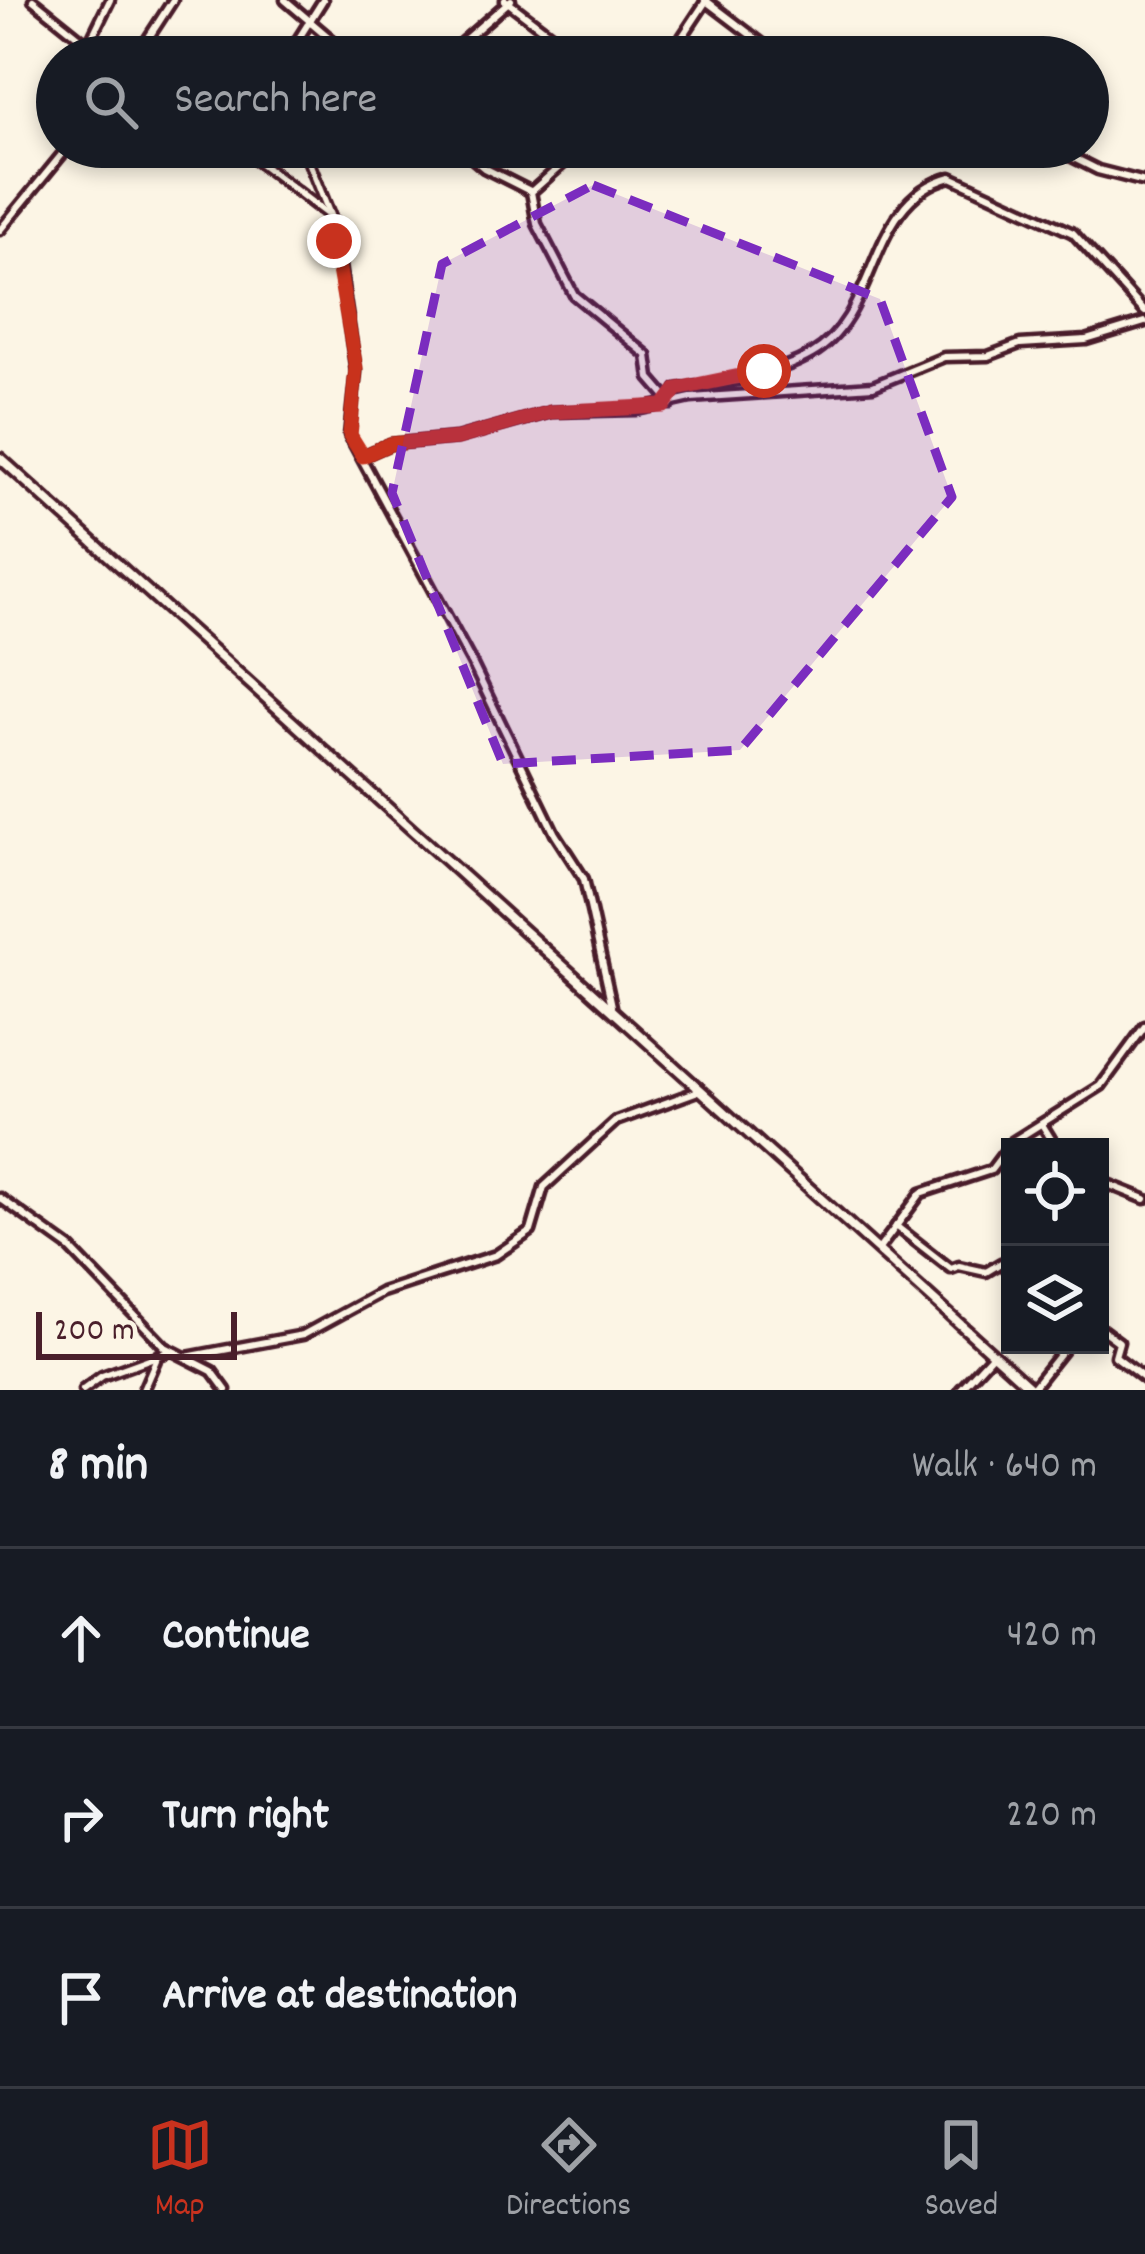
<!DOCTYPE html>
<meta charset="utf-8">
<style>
body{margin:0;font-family:Dekko,sans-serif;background:#20242c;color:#f1f3f6}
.controls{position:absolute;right:36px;bottom:36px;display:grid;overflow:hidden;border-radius:0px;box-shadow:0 6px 18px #0003}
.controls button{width:108px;height:108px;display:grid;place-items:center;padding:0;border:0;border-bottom:3px solid #363941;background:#171b24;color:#f1f3f6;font:60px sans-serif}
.scale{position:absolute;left:36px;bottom:30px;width:201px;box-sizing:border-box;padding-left:12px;border:6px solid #4a1f2b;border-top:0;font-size:33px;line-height:42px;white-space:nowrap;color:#4a1f2b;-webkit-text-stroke:9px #fcf5e5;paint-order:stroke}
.stop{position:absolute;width:36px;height:36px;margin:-27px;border:9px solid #c8321e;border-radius:50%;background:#fff}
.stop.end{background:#c8321e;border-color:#fff;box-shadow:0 3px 12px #0008}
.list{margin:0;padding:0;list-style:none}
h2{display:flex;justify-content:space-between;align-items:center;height:156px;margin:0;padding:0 48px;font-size:51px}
h2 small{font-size:39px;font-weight:400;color:#9ea1a6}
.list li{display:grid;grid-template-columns:78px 1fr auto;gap:36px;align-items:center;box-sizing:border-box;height:180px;padding:0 48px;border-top:3px solid #363941}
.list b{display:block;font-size:45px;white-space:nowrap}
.list em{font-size:39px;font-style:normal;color:#9ea1a6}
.icon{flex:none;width:66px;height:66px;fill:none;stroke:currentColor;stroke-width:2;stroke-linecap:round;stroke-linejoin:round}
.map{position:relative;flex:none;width:1145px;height:1390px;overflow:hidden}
.search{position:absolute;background:#171b24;box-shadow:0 6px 18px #0003;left:36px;right:36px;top:36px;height:132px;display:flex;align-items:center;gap:30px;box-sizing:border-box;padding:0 42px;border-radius:66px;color:#9ea1a6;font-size:45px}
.sheet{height:696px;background:#171b24}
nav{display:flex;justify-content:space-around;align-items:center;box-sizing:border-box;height:168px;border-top:3px solid #363941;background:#171b24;font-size:33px;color:#9ea1a6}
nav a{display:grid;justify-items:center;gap:6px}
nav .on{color:#c8321e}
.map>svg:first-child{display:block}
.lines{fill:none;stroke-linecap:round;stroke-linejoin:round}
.minor-casing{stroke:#4a1f2b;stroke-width:15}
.secondary-casing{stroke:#4a1f2b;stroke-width:16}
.minor{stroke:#fcf5e5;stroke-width:6}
.secondary{stroke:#fcf5e5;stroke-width:8}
.route{stroke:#c8321e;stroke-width:15}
.marked{fill:#7b2cbf;fill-opacity:0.2;stroke:#7b2cbf;stroke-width:9;stroke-dasharray:24 15;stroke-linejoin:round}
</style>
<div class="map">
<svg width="1145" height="1390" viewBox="0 0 1145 1390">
<rect width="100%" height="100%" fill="#fcf5e5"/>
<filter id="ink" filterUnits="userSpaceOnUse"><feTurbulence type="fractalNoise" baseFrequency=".00833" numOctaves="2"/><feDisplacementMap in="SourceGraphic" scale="24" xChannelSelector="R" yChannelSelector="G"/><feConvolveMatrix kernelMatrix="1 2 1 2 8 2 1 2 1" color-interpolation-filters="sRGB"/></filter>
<g filter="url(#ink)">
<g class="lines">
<defs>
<g id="minor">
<polyline points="33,0 104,57"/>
<polyline points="285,0 352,57"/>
<polyline points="505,0 580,57"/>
<polyline points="705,0 780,57"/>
<polyline points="89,43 110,0"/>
<polyline points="136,57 173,0"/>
<polyline points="287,57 323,0"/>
<polyline points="445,57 511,0"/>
<polyline points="669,57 706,1"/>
<polyline points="239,147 327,214"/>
<polyline points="303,147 334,225 356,372 349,435 472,663 555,834 584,879 612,1006"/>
<polyline points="459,147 484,168 530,191"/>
<polyline points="582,147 531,192 537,224 574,295 647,355 650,378 670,401"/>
<polyline points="1052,147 1098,170 1145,182"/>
<polyline points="0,230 68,147"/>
<path d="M671 404 677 389C720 384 774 376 812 354 881 314 866 199 951 177L1073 233 1145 312"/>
<polyline points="363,456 390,444 457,438 551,412 637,410 691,398 873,386 944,357 988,356 1020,344 1086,340 1145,322"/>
<polyline points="1043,1126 1056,1147"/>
<polyline points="1100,1181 1145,1199"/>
<polyline points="0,1198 70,1248 165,1347 212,1371 226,1390"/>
<polyline points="896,1226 951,1269 959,1266 986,1272 1001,1263 1010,1271"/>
<polyline points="879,1249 921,1193 991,1170 1012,1142 1101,1086 1145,1026"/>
<polyline points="1100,1328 1119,1342 1115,1356 1145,1379"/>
<polyline points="186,1357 303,1335 382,1292 496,1255 531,1231 544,1187 616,1121 701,1090"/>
<polyline points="1032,1389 1067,1345"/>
<polyline points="83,1390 102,1376 171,1351"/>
<polyline points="143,1390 156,1360"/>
<polyline points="960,1390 993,1354"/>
</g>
<polyline id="secondary" points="0,458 1033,1390"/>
</defs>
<use href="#minor" class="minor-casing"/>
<use href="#secondary" class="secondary-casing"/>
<use href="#minor" class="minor"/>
<use href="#secondary" class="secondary"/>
</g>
</g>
<g class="lines" filter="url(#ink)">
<polyline class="route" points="334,241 356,368 350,435 363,456 390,444 458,438 550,412 664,406 677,389 764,371"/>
</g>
<path class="marked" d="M593 185 880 299 952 497 740 750 503 764 392 493 442 264Z"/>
</svg>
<div class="controls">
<button><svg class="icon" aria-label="locate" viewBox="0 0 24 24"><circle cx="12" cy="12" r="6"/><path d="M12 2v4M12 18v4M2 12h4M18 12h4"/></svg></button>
<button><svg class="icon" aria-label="layers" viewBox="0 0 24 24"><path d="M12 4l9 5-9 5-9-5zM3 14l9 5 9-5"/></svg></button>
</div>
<div class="scale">200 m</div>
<div class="stop" style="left:764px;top:371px"></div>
<div class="stop end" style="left:334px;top:241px"></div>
<div class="search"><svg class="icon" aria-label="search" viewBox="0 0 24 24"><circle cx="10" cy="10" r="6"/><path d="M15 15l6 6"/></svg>Search here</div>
</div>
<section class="sheet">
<h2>8 min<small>Walk · 640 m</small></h2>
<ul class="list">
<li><svg class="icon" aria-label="ahead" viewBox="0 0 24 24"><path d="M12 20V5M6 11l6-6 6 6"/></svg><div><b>Continue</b></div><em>420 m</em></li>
<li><svg class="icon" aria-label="right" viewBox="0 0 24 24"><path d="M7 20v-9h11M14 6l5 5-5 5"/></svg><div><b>Turn right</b></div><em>220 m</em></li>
<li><svg class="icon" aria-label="arrive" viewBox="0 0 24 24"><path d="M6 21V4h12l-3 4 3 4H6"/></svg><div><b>Arrive at destination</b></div></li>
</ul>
</section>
<nav>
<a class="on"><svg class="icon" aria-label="map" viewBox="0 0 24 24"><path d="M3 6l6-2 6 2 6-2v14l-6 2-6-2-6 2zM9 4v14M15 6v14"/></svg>Map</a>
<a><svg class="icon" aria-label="directions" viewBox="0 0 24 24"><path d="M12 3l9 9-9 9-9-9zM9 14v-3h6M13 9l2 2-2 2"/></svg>Directions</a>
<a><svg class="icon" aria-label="saved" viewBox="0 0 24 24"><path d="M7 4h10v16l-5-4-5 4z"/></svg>Saved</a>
</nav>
